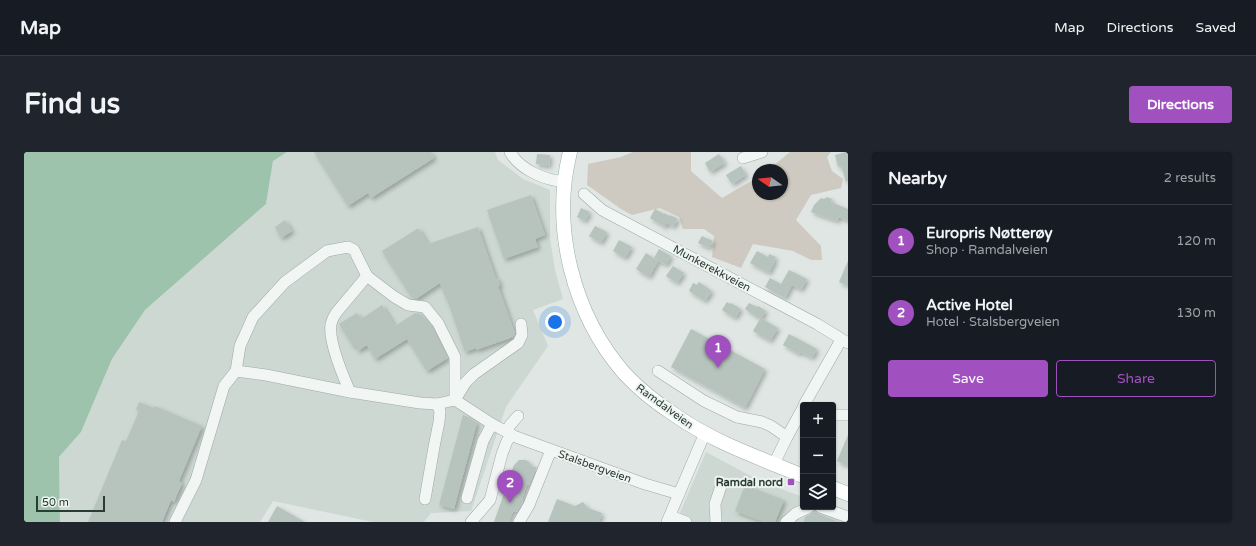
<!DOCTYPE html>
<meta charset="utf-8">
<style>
body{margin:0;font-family:"Varela Round",sans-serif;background:#20242c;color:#f1f3f6}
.controls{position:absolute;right:12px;bottom:12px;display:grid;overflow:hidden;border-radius:4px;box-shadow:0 1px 3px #0004}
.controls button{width:36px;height:36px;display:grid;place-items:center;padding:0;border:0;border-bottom:1px solid #363941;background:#171b24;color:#f1f3f6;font:20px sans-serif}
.compass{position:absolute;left:728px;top:12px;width:36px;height:36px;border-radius:50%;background:#171b24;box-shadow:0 1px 3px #0004;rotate:284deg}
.scale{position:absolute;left:12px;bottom:10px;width:69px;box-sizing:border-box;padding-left:4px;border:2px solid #2a3c33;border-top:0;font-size:11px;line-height:14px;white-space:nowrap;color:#2a3c33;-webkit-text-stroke:3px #eef4f1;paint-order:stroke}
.you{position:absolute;left:531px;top:170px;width:14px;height:14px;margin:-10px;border:3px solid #fff;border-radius:50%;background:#1a73e8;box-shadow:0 0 0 6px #1a73e833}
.badge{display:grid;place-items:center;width:26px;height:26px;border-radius:50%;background:#a151bf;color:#fff;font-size:13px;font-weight:700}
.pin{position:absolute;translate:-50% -33px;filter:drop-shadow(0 1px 2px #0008)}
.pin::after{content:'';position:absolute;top:21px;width:14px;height:12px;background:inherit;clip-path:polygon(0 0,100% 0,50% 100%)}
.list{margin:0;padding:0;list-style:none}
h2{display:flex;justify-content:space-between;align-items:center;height:52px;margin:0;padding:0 16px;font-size:17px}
h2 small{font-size:13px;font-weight:400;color:#9ea1a6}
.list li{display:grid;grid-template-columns:26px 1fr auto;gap:12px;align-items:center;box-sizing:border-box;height:72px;padding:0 16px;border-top:1px solid #363941}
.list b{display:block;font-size:15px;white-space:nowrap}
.list p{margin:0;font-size:13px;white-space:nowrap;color:#9ea1a6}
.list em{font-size:13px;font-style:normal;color:#9ea1a6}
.actions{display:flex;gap:8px;padding:12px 16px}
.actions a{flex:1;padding:9px 0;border:1px solid #a151bf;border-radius:4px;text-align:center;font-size:14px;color:#a151bf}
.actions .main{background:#a151bf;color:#fff}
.icon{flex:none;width:22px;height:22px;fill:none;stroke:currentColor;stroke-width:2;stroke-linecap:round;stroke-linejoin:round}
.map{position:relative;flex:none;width:824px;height:370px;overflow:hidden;border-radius:4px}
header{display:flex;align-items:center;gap:24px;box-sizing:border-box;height:56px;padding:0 20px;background:#171b24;border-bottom:1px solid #363941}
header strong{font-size:19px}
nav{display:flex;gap:22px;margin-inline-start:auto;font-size:14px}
.intro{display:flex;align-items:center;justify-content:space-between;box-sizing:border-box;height:96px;padding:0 24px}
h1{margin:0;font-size:28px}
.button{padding:10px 18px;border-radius:4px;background:#a151bf;color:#fff;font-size:14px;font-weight:700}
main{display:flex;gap:24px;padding:0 24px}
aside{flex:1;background:#171b24;border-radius:4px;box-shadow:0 1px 3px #0004}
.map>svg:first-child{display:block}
.built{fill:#cdd8d2}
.green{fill:#cfcac1}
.water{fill:#9ec3ac}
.building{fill:#b7c3bd;filter:url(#shadow)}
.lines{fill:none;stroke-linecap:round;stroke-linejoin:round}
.minor-casing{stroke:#9ea9a4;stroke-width:12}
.major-casing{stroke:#9eafa6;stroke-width:15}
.minor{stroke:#f1f5f3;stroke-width:11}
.major{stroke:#fff;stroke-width:14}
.poi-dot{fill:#a151bf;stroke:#eef4f1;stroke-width:1.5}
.labels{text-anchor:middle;stroke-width:4;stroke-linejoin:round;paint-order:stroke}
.street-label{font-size:11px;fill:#2a3c33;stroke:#eef4f1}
.poi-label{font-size:11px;font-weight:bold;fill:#2a3c33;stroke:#eef4f1;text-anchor:end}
</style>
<header>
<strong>Map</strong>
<nav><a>Map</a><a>Directions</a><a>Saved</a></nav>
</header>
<div class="intro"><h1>Find us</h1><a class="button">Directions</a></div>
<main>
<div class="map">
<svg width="824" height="370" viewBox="0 0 824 370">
<defs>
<filter id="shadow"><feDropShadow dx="2.5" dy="2.5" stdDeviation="2" flood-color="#0004"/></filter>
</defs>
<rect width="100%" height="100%" fill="#dfe6e3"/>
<g class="built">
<polygon points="263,0 471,0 474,8 499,27 526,38 526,87 531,118 539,147 509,158 524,194 482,255 447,359 407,361 400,370 349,370 249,349 236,370 36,370 35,305 57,280 88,207 121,158 242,52 249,9"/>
<polygon points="682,300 738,330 779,345 779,355 809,355 824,370 652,370"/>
</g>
<polygon class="green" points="609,0 667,0 667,19 698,46 734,25 734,42 758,42 758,18 744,18 766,0 807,0 803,5 808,19 819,27 817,36 787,43 772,68 797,94 798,108 787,108 769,99 729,92 717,116 688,105 690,84 680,77 659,77 655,65 636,56 608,63 597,57 563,33 564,12 597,5"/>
<polygon class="water" points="0,0 263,0 249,9 242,52 121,158 88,207 57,280 35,305 36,370 0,370"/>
<g class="building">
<polygon points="290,0 407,0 410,6 347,46 344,41 324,54"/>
<polygon points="822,0 824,0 824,29 822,30 817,14 814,15 811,3"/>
<polygon points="513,2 526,3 525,14 512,12"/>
<polygon points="695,2 701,11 686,20 681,11"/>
<polygon points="717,14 722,23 708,32 702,23"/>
<polygon points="507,43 521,83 511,87 514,95 480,107 463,58"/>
<polygon points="803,45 808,47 807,50 824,57 824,69 815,65 813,69 787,60 790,53 797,46 800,47"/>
<polygon points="557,56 566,60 561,69 553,65"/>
<polygon points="631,57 640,62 640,61 646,64 646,63 654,67 649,75 643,71 641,75 626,66"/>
<polygon points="261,68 268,79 257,86 251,75"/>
<polygon points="571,74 583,80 577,91 565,84"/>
<polygon points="454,75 472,127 474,126 476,134 474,134 491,182 489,185 452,198 452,196 441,200 423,147 422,147 416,131 392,147 388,146 358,99 393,77 395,77 404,92"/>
<polygon points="678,84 689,89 685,96 674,91"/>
<polygon points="595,88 608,95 601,106 589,99"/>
<polygon points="635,97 647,104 642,113 630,106"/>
<polygon points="733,99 744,105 745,102 752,105 750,108 751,109 745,121 726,111"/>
<polygon points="622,101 634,109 625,125 612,117"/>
<polygon points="824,109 824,134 815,130"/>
<polygon points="649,114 660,121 653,131 642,124"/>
<polygon points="765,118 783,127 777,138 768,133 761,146 741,135 746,126 757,132"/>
<polygon points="675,130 688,139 681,149 665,139 669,131 673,133"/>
<polygon points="703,150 706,152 707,151 717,157 711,166 698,158"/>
<polygon points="725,151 733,155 734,154 742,159 737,166 754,176 746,189 729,179 736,167 721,157"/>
<polygon points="358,153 371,174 391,161 397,162 408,176 424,206 403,219 383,187 351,207 343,193 334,199 331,193 329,194 315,172 333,161 337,167"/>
<polygon points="667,177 741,217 721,256 647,215"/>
<polygon points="765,182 793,197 788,206 776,200 775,202 759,193"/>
<polygon points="115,250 130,256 131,254 178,274 155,329 158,331 150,350 147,348 138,370 64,370 98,288 102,289 115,259 112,258"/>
<polygon points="439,263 444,265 453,271 430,357 415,353"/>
<polygon points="824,283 824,314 813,309"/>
<polygon points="495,308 502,308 505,310 509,315 513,315 505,333 503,332 498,347 499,350 493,360 489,359 485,370 470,370 490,313"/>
<polygon points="721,333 760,348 751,370 740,370 711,359"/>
<polygon points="533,347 551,354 559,350 564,356 578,361 575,370 524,370"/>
<polygon points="253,354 281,370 244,370"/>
<polygon points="790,360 814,370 780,370 781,365"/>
</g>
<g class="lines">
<defs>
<g id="minor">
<path d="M486 0C496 18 521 28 541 30"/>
<polyline points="719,6 738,0"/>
<polyline points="560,42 578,58 591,65 793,172 824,191"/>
<polyline points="212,219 216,194 229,165 261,130 303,99 324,95 330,98 343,124 369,144 384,153 401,155 414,171 431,205 431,248 442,230 450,222 494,191 498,183 497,172"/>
<polyline points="634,219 680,249 713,265 738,270 747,274 763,285"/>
<path d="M326 240C319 224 304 189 307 172 308 168 310 164 312 161L343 124"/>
<polyline points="780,253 817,188"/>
<polyline points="809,263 824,263"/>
<polyline points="483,280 486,273 494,264"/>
<polyline points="750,312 763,285 779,256"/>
<polyline points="443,346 459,289 468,272"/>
<polyline points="401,347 410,295 415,270 416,259 413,252"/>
<polyline points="796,355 824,365"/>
<polyline points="646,364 662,370"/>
<polyline points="151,370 172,328 200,234 212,219 242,223 326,240 396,251 413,252 431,248 468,272 492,285 621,332 655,342"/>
<polyline points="447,370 466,348 478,302 483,289 488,283"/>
<polyline points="495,370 505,353 527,298"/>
<polyline points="643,370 681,281"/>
<polyline points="692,370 691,352 697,334"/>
<polyline points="762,370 771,362 785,355"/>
</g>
<g id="major">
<path d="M546 0C527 76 549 162 600 221 615 237 632 251 651 263 689 290 736 306 779 324"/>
<polyline points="809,336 824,342"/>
</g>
</defs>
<use href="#minor" class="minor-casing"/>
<use href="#major" class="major-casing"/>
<use href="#minor" class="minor"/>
<use href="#major" class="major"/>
</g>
<rect class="poi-dot" x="763" y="326" width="8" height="8" rx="2"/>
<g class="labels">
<g class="street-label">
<text transform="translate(688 116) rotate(28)" y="4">Munkerekkveien</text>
<text transform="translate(641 254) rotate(36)" y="4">Ramdalveien</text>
<text transform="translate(571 314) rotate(20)" y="4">Stalsbergveien</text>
</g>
<g class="poi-label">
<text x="759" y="334">Ramdal nord</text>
</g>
</g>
</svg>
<div class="controls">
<button>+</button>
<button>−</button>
<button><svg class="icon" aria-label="layers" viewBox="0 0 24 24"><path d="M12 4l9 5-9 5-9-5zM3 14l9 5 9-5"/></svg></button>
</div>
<svg class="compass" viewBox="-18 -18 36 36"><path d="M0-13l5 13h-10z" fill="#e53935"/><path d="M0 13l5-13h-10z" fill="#9ea1a6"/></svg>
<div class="scale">50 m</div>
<div class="you"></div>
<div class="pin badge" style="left:694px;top:216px">1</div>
<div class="pin badge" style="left:486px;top:351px">2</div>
</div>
<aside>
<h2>Nearby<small>2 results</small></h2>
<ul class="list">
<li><span class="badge">1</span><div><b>Europris Nøtterøy</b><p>Shop · Ramdalveien</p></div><em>120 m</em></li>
<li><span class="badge">2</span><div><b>Active Hotel</b><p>Hotel · Stalsbergveien</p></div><em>130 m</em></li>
</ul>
<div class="actions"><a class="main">Save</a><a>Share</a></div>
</aside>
</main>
